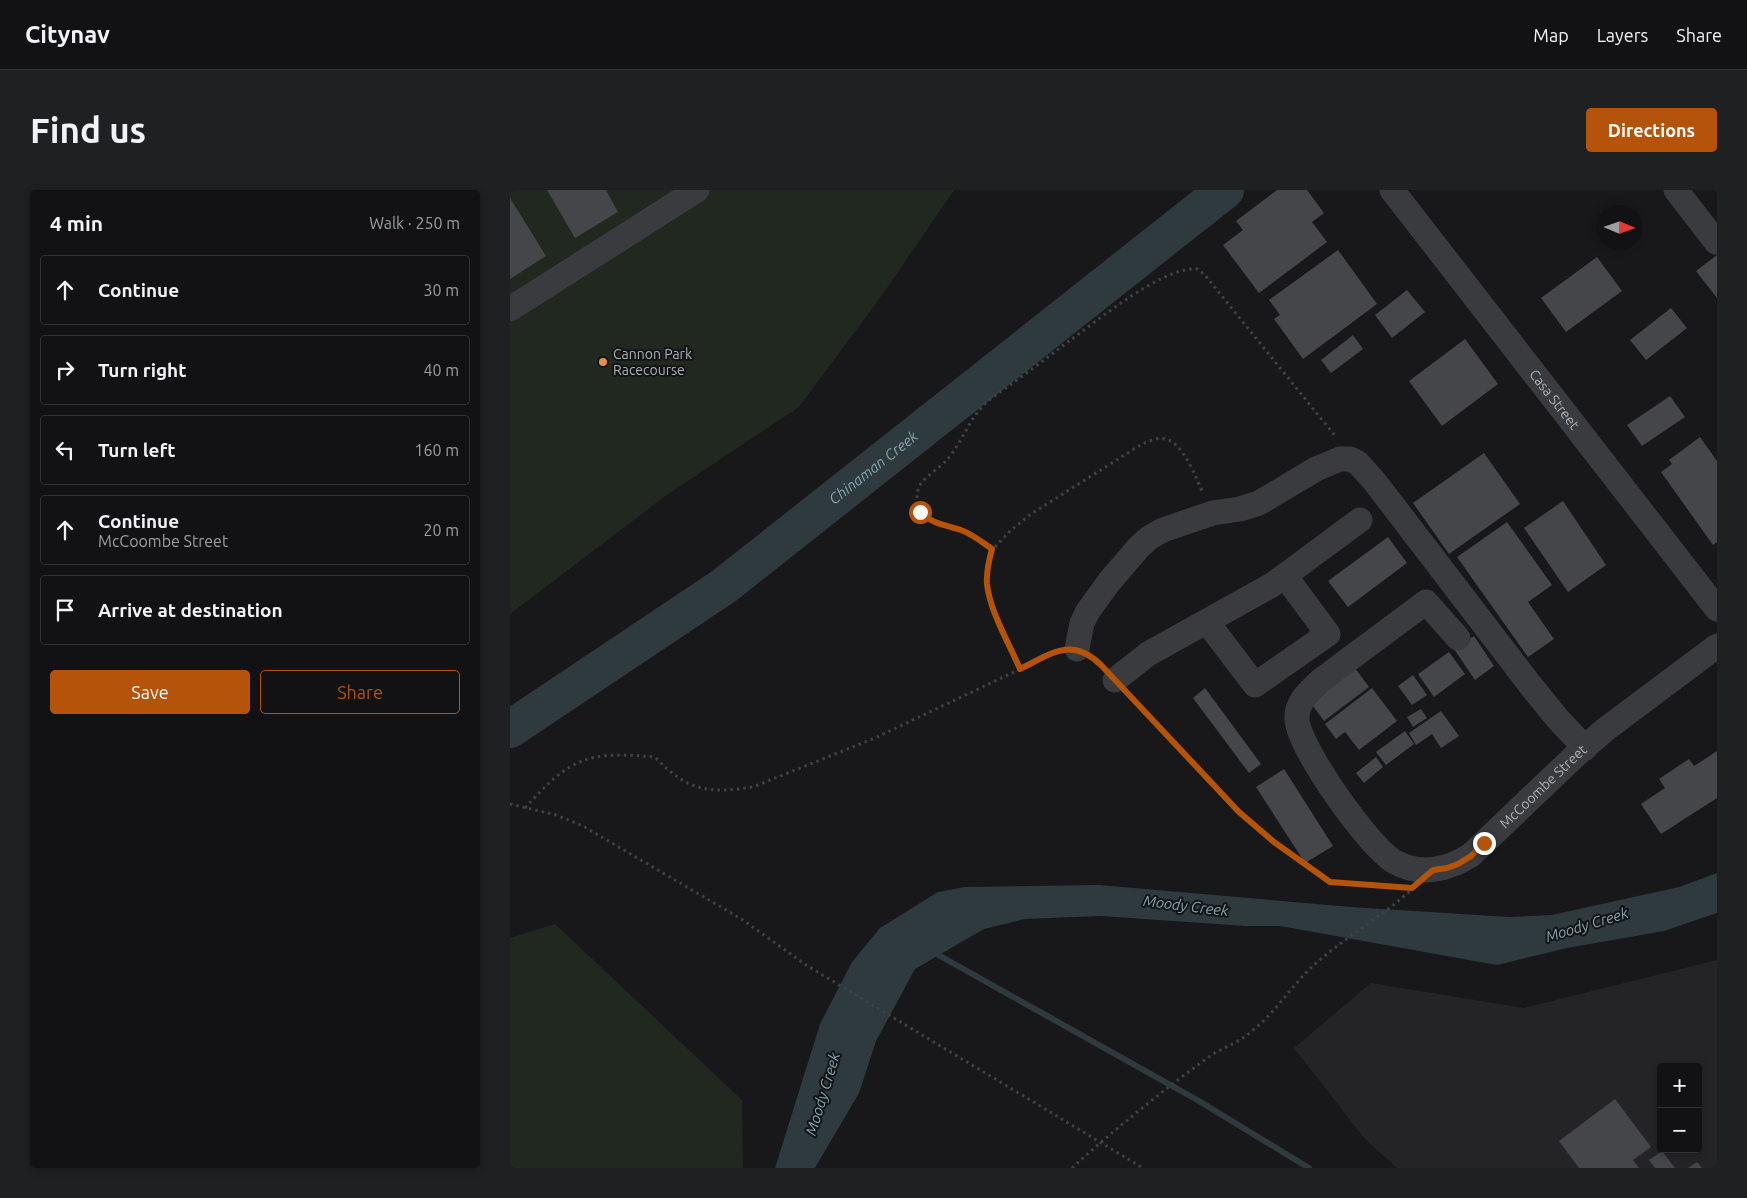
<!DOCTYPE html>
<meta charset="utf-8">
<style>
body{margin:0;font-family:Ubuntu,sans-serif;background:#1f2022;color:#f1f3f6}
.controls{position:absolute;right:15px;bottom:15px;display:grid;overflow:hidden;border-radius:5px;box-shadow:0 2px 8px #0003}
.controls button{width:45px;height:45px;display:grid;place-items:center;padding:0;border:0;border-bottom:1px solid #313234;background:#121214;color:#f1f3f6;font:25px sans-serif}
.compass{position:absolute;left:1087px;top:15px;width:45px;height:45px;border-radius:50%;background:#121214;box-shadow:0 2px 8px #0003;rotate:92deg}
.stop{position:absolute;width:15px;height:15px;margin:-11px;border:4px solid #b45309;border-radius:50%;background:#fff}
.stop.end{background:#b45309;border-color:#fff;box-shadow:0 1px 5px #0008}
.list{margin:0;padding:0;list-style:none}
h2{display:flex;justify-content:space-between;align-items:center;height:65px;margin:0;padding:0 20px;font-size:21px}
h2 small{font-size:16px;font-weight:400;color:#9c9ea0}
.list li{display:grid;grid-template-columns:32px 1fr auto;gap:15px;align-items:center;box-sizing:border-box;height:70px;margin:0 10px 10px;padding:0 10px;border:1px solid #313234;border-radius:5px}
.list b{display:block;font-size:19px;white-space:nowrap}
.list p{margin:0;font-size:16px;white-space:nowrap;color:#9c9ea0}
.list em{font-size:16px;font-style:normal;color:#9c9ea0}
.actions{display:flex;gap:10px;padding:15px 20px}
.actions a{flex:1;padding:11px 0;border:1px solid #b45309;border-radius:5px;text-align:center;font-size:18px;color:#b45309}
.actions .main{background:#b45309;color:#fff}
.icon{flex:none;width:28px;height:28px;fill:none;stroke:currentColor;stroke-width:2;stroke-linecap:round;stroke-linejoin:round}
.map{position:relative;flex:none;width:1207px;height:978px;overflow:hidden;border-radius:5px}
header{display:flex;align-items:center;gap:30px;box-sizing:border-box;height:70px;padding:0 25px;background:#121214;border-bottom:1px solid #313234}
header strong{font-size:24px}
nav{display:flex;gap:28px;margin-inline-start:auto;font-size:18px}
.intro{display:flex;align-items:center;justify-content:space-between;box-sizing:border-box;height:120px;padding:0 30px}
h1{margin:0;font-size:35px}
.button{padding:12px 22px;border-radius:5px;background:#b45309;color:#fff;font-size:18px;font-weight:700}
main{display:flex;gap:30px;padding:0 30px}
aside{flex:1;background:#121214;border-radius:5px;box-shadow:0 2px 8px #0003}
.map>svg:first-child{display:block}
.built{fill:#242427;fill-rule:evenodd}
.green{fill:#202820}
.water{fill:#2e3a3d}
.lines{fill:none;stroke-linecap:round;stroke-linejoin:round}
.stream{stroke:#2e3a3d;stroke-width:6}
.river{stroke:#2e3a3d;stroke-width:38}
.building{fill:#45464a}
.path{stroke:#3f4245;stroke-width:3;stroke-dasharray:2.5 4;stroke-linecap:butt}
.minor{stroke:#393b3f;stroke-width:25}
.route{stroke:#b45309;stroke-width:6}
.poi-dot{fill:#e98f40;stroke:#131315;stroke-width:2}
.labels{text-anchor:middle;stroke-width:4;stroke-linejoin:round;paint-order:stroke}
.poi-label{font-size:14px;fill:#abb2b9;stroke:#131315;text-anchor:start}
.street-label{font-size:14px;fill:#abb2b9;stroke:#131315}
.water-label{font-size:15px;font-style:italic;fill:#84a5b2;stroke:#131315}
</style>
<header>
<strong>Citynav</strong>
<nav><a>Map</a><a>Layers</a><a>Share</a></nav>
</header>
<div class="intro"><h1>Find us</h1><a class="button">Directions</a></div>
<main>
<aside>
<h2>4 min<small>Walk · 250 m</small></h2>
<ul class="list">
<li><svg class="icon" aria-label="ahead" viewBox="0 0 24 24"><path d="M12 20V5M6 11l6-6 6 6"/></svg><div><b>Continue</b></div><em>30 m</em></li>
<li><svg class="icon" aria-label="right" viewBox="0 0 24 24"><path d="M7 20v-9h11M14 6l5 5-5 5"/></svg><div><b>Turn right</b></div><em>40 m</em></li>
<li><svg class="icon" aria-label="left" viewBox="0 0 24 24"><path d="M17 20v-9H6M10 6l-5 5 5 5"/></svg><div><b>Turn left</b></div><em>160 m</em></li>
<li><svg class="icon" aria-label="ahead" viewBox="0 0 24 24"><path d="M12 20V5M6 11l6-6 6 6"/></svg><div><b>Continue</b><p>McCoombe Street</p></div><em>20 m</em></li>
<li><svg class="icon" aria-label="arrive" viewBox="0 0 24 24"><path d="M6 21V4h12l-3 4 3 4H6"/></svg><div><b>Arrive at destination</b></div></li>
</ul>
<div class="actions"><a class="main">Save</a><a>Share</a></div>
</aside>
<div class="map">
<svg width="1207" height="978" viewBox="0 0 1207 978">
<rect width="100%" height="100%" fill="#18181a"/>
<path class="built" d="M1207 770V978H887L854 948 784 858 861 793 1014 818ZM1151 877H1188V959H1151Z"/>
<g class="green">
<polygon points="0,0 444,0 375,101 289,217 158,304 0,424"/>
<polygon points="45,734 232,910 233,978 0,978 0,748"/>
</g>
<polygon class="water" points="1207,683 1207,723 1154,741 1057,758 987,775 770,736 735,736 591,726 515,729 474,739 405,779 366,851 349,903 305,978 265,978 310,834 342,772 370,738 428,702 455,697 589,695 841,717 999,727 1042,725 1169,697"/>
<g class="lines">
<polyline class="stream" points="423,762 689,911 799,978"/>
<path class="river" id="s1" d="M0 539 214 396 715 0"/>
</g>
<g class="building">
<polygon points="37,0 96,0 108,22 65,48"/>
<polygon points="767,0 797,0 814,23 802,32 817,52 749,103 713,55 733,40 726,31"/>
<polygon points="0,8 36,66 0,89"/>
<polygon points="828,60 867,114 793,169 764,129 770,125 759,110"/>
<polygon points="1207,65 1207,108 1186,81"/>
<polygon points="1087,67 1112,101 1056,142 1031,108"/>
<polygon points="897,100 915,122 882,148 865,125"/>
<polygon points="1161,118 1177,138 1136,170 1120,150"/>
<polygon points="843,145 853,159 821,183 811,170"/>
<polygon points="955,149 988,194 932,236 899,191"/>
<polygon points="1160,206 1175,227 1132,256 1117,235"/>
<polygon points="1190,247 1207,271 1207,352 1203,355 1151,282 1162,274 1159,270"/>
<polygon points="974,263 1010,314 939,364 903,313"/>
<polygon points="1053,311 1096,375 1058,402 1014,338"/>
<polygon points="997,332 1042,395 1018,412 1044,449 1018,467 947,367"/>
<polygon points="878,347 897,373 838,417 818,391"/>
<polygon points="964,446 984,476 965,490 944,459"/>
<polygon points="939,462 955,484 924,507 908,484"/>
<polygon points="845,478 859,497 814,531 800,512"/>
<polygon points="903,485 917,505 902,515 888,496"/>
<polygon points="695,498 751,574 739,583 683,508"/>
<polygon points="862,498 887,531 849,560 835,542 826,549 815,534"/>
<polygon points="911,519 917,528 903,537 897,527"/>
<polygon points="931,521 949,546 931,558 922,544 906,555 899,543"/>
<polygon points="895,541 904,554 876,575 866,562"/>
<polygon points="1207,561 1207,608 1151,644 1131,614 1155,598 1149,589 1179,569 1184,576"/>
<polygon points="866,567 873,577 854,593 846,583"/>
<polygon points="774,579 823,656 795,673 746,597"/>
<polygon points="1105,909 1141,957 1123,970 1129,978 1069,978 1049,951"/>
<polygon points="1152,961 1165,978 1145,978 1139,970"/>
<polygon points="1187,972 1192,978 1178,978"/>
</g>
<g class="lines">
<g class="path">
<path d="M483 359C473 352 463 345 452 341 435 334 420 334 407 318 407 311 406 302 410 295 416 286 428 279 436 271 453 252 459 227 479 210 506 191 533 171 559 151 589 130 651 77 687 79L694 84 826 247"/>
<path d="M510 479 480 408 477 393 478 376 483 359 500 341 521 324 632 254C639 251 648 247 655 249 673 252 686 288 693 303"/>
<polyline points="620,506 729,623 764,652 820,692 882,698"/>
<polyline points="0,614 46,625 73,636 95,649 233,730 296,775 633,978"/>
<path d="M15 618C61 567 77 561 145 567 177 601 199 604 243 597L365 548 546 462"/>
<path d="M562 978C606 938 652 901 700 866 714 857 730 852 742 841 766 822 782 795 804 775 834 748 870 728 900 701"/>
</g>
<g class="minor">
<path id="s2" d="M882 0 1207 419"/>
<polyline points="1166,0 1206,52"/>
<polyline points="0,119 187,0"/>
<polyline points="697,432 745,495 818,444 775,386"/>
<path id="s3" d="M948 448 916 412 810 491C799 502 786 512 787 529 788 557 860 659 885 672 910 686 938 680 961 665L1066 565 1096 539 1207 456"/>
<polyline points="567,459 572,433 578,421 599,392 629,357 639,348 653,340 703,323 730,319 749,313 806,279 830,269 840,269 848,273 865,292 1021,496 1047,528 1075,558"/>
<polyline points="605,490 638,464 762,395 850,330"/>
</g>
</g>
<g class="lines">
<path class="route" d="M410 322C422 334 436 335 451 340 462 344 472 352 482 359 479 370 476 382 477 394 480 422 499 453 510 479 541 464 561 446 591 475L729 622 764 652 820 692 902 698 923 680 937 678 948 674 961 666 974 653"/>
</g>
<circle class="poi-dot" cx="93" cy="172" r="5"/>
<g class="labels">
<g class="poi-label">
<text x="103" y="169">Cannon Park<tspan x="103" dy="16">Racecourse</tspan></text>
</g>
<g class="street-label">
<text dy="5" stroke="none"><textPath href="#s2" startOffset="265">Casa Street</textPath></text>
<text dy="5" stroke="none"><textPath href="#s3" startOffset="582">McCoombe Street</textPath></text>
</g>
<g class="water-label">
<text dy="5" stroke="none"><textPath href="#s1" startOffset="448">Chinaman Creek</textPath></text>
<text transform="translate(676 716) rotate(7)" y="5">Moody Creek</text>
<text transform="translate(1077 735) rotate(-17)" y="5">Moody Creek</text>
<text transform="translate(313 904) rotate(-73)" y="5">Moody Creek</text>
</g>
</g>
</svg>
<div class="controls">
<button>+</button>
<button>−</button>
</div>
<svg class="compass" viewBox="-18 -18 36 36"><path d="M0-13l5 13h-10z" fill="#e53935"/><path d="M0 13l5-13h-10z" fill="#9c9ea0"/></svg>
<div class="stop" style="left:410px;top:322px"></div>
<div class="stop end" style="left:974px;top:653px"></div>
</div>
</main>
